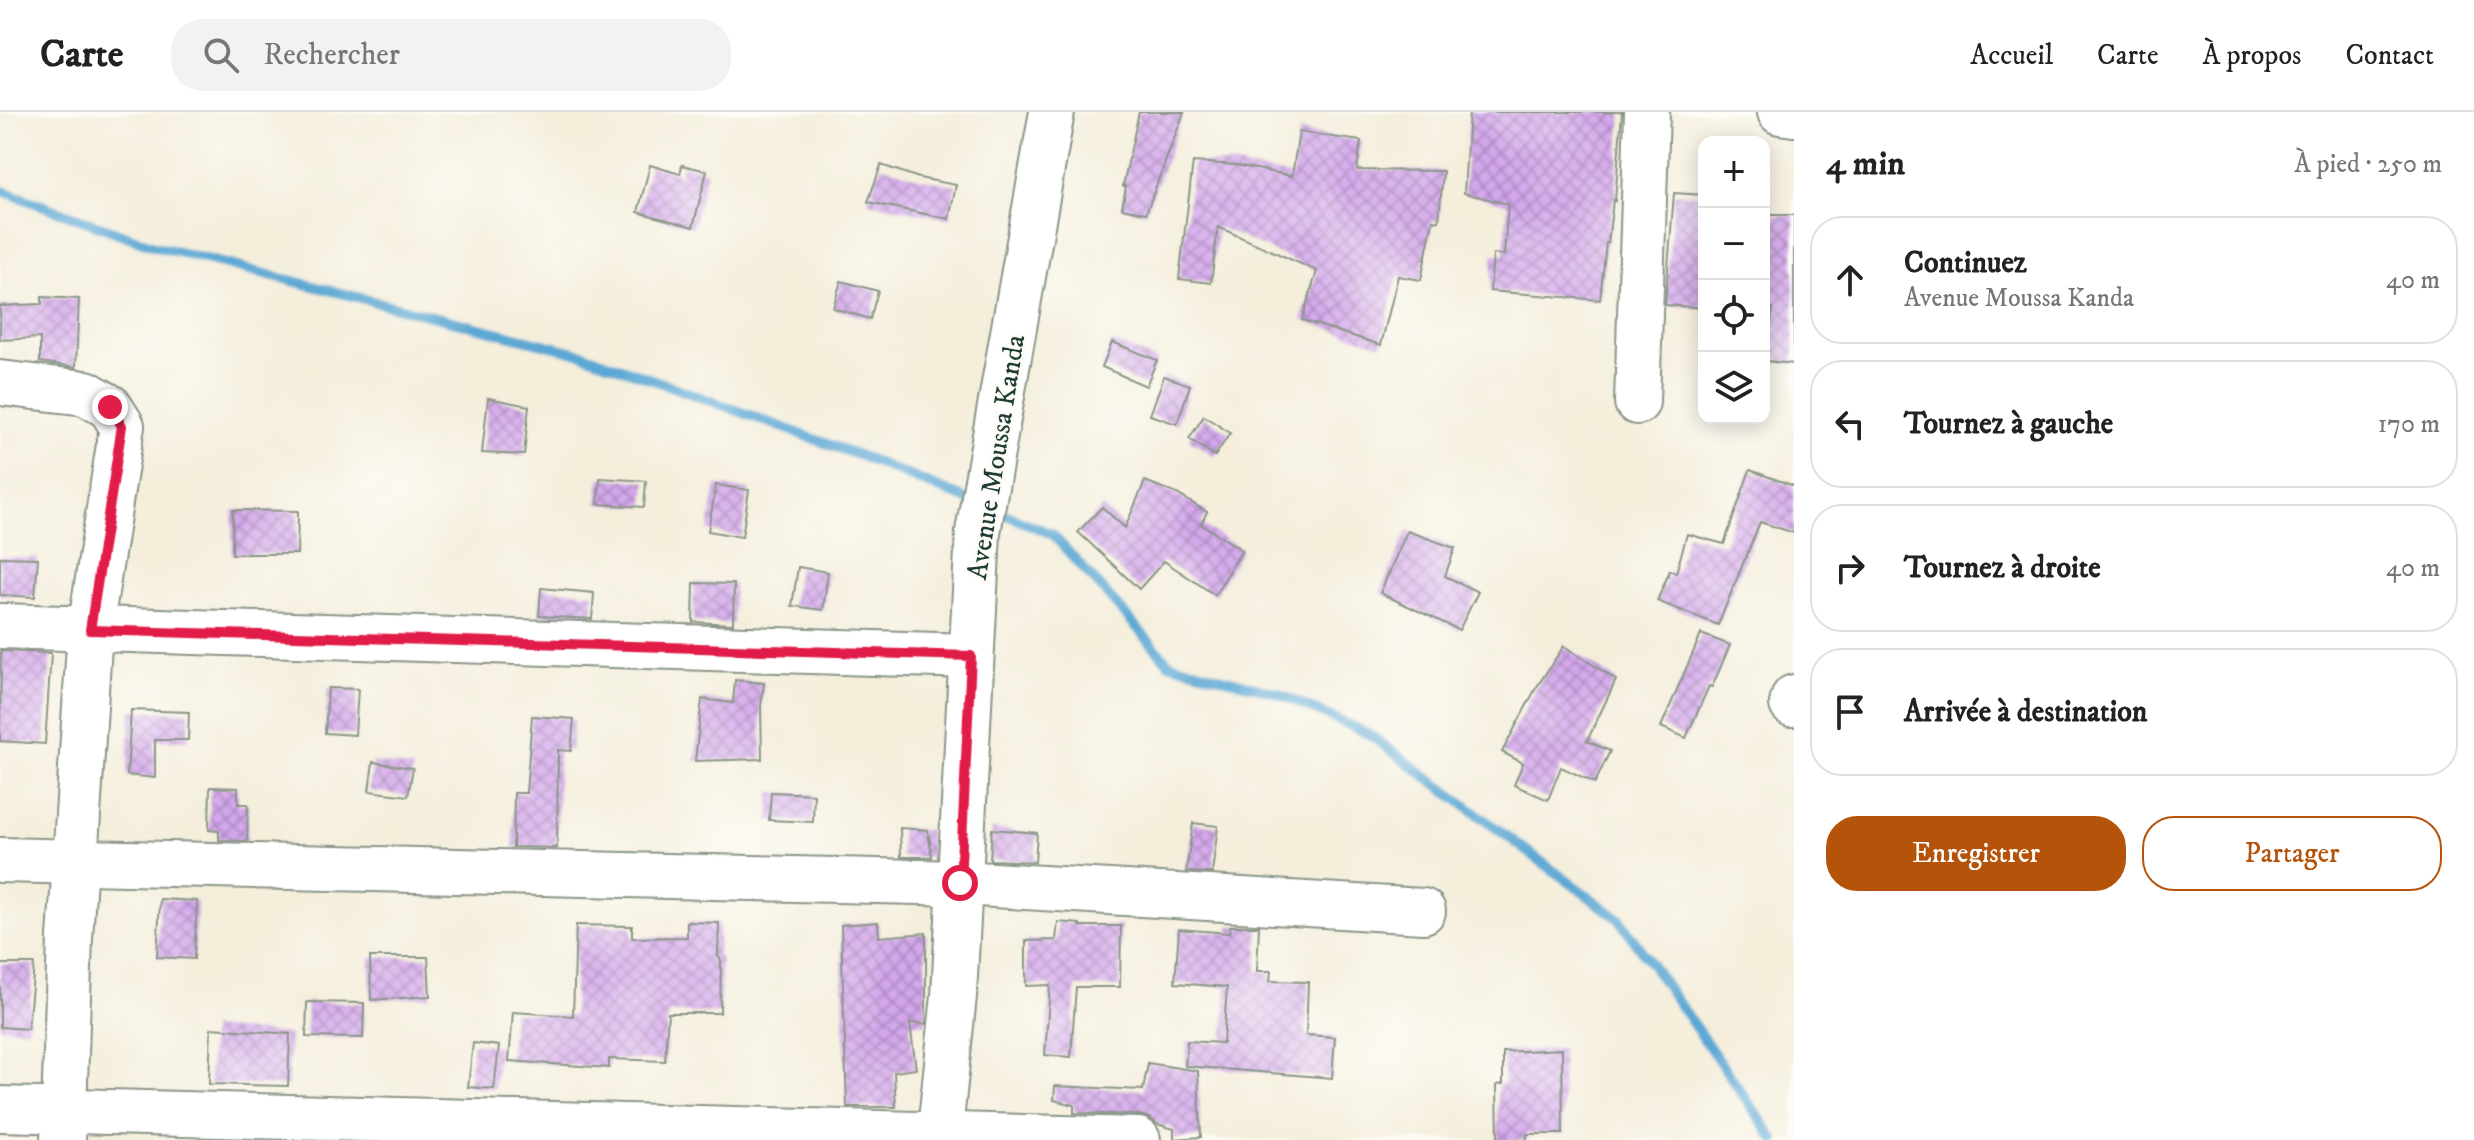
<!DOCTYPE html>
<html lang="fr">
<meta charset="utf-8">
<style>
body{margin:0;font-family:"IM FELL DW Pica",serif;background:#f2f2f2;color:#222}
.controls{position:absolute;right:24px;top:24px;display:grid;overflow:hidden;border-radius:16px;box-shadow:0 4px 20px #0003}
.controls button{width:72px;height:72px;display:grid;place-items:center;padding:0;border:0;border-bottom:2px solid #e0e0e0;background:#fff;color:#222;font:40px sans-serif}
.stop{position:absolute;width:24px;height:24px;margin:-18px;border:6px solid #e11d48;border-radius:50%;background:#fff}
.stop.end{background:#e11d48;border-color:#fff;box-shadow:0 2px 8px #0008}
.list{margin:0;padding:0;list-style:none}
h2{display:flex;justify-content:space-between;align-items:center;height:104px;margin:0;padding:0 32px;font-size:34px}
h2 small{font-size:26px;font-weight:400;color:#767676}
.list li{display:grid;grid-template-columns:52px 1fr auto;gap:24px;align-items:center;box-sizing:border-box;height:128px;margin:0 16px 16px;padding:0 16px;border:2px solid #e0e0e0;border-radius:32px}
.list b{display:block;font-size:30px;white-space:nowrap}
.list p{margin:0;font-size:26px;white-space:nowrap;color:#767676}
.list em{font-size:26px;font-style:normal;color:#767676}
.actions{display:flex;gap:16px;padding:24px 32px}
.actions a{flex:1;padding:18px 0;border:2px solid #b45309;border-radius:32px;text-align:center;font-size:28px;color:#b45309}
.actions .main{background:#b45309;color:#fff}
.icon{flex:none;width:44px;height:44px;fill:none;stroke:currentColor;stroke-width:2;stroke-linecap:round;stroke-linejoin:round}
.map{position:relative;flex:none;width:1794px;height:1028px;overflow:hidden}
header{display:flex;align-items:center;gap:48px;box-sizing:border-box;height:112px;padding:0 40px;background:#fff;border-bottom:2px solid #e0e0e0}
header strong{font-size:38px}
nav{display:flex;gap:44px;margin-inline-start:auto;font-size:28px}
.search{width:560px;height:72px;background:#f2f2f2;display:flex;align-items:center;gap:20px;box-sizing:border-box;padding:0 28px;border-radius:32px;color:#767676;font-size:30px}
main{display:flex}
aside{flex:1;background:#fff}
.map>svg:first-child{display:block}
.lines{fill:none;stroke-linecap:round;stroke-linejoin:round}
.stream{stroke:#5ba8d4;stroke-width:10}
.building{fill:url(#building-cross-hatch)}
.minor-casing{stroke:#8a9688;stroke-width:48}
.minor{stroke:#fff;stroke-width:44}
.route{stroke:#e11d48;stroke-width:10}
.labels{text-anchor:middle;stroke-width:6;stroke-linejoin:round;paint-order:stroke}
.street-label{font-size:28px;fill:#1f3d34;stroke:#fdfcf7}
</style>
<header>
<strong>Carte</strong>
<div class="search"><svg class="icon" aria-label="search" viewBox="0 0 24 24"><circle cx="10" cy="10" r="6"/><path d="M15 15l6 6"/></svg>Rechercher</div>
<nav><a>Accueil</a><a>Carte</a><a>À propos</a><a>Contact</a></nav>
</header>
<main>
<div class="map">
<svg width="1794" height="1028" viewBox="0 0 1794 1028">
<defs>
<pattern id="building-cross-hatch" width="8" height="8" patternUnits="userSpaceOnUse" patternTransform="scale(2)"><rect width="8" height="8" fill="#d4a7ec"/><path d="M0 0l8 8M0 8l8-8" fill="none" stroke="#ab89c0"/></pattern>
</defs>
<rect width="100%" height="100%" fill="#fdfcf7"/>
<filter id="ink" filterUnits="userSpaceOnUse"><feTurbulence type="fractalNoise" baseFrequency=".0125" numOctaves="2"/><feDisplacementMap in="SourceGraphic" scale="16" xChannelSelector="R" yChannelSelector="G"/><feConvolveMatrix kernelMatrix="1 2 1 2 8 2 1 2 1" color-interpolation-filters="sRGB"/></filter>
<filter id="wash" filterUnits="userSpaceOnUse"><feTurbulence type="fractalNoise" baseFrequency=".006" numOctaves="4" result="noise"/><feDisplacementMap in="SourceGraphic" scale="32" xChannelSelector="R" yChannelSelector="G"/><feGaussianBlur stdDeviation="1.8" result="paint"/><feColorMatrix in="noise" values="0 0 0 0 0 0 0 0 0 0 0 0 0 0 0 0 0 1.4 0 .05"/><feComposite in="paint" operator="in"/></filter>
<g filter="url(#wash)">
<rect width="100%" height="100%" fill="#f4eedb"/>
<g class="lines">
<g class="stream">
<polyline points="0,78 154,134 583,242 863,345 973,390"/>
<polyline points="992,397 1052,422 1169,551 1277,581 1369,622 1619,807 1775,1028"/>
</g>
</g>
<g id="blocks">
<g class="building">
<polygon points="1139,0 1184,0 1146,101 1122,96 1126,74 1123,74"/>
<polygon points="1469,0 1622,0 1615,89 1613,88 1608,131 1606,131 1600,188 1490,179 1493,142 1504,143 1508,92 1464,81"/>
<polygon points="1299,20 1361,29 1357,58 1443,59 1439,109 1433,108 1421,168 1398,164 1381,233 1302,208 1317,159 1218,115 1211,171 1179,167 1193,50 1236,53 1292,64"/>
<polygon points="650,53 680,62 682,53 707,59 693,115 638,100"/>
<polygon points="881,53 919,66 956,73 949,107 868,90"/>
<polygon points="1674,81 1704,83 1704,196 1665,193"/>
<polygon points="1764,103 1794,103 1794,252 1766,249 1773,196 1764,196"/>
<polygon points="841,169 878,179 870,207 833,196"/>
<polygon points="42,185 79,187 76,255 40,250 40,226 0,228 0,194 42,192"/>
<polygon points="1112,230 1157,248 1146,274 1102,255"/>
<polygon points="1164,264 1190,273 1177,312 1150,303"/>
<polygon points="488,286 529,294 524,343 482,341"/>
<polygon points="1204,304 1230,321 1215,344 1189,327"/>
<polygon points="1750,358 1794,374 1794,421 1760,410 1718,513 1657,489 1670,458 1676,461 1687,422 1724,432"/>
<polygon points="600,366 646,369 644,395 598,392"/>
<polygon points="1145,369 1177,382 1207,400 1201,412 1242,438 1215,483 1164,449 1139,477 1078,420 1102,395 1125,416"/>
<polygon points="716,373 749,378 742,425 708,419"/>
<polygon points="233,398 298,399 297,442 232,442"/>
<polygon points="1407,419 1455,436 1445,464 1478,480 1459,518 1380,481"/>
<polygon points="0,445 38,446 35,485 0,483"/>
<polygon points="798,455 828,460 823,498 792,494"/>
<polygon points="694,471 734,472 733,512 693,510"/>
<polygon points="541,476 594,481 592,507 539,504"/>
<polygon points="1701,522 1730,533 1712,575 1709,574 1686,626 1661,615"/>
<polygon points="1564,534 1616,568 1587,629 1610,639 1595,671 1561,655 1548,688 1514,673 1523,651 1502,640 1536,576"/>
<polygon points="1,539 51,541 45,632 0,629"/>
<polygon points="735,568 764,571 761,594 762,647 695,649 702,587 733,591"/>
<polygon points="328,576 358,577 355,623 325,621"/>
<polygon points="131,598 189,600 188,628 155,628 155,666 127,663"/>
<polygon points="532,604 574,607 571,639 558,638 557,736 513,735 514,681 526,681"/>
<polygon points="373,650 413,656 408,684 369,679"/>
<polygon points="210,675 238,676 238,692 248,692 247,729 219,728 219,719 209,718"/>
<polygon points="771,680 814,682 813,710 769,708"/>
<polygon points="1193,711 1218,714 1212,761 1186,760"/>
<polygon points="900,716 928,718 932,745 901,745"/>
<polygon points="992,717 1037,721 1035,750 990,748"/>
<polygon points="160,787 197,789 194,847 157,845"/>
<polygon points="687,810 719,811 718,844 721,848 720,901 668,901 665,949 609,947 609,956 509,949 513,900 573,904 576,813 632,814 632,826 687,825"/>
<polygon points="878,810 879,825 926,821 926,912 910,911 916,957 894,960 896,995 847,995 841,813"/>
<polygon points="1058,810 1080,812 1080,814 1121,814 1120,875 1076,875 1071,945 1045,943 1050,873 1026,874 1026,829 1056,828"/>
<polygon points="1230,814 1259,814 1257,859 1271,859 1270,869 1308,870 1306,923 1335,925 1332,966 1185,954 1187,929 1223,931 1227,875 1175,871 1179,817 1229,821"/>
<polygon points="370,845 428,845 430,884 371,888"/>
<polygon points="0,852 34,852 28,917 0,915"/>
<polygon points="307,890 364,891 363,926 306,925"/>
<polygon points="211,916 290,922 288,974 209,972"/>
<polygon points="473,931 499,934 494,977 468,975"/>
<polygon points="1562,937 1563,1022 1527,1022 1527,1028 1498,1028 1497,973 1503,972 1503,940"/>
<polygon points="1148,951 1198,959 1201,1025 1174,1027 1174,1017 1157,1012 1150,1006 1139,1003 1074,1001 1074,993 1054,988 1055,974 1143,978"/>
</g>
</g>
</g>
<g filter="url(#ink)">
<use href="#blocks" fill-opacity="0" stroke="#8a9688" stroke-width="2"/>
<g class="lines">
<defs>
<g id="minor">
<polyline points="1780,0 1794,2"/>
<polyline points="0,271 86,281 110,295 122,314 90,518 70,826 63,1028"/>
<polyline points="1637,290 1647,0"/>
<polyline points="0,514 971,544"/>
<polyline points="1792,592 1794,585"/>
<polyline points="0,748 960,771 1423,799"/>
<polyline points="0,997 1138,1028"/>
<polyline points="939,1028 954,884 978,420 1052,0"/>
</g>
</defs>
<use href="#minor" class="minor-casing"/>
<use href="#minor" class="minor"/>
</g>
</g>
<g class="lines" filter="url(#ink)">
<polyline class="route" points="110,295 122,314 90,518 971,544 960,771"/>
</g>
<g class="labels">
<g class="street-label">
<text transform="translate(995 345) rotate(-81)" y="10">Avenue Moussa Kanda</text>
</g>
</g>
</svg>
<div class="controls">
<button>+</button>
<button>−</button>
<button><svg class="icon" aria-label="locate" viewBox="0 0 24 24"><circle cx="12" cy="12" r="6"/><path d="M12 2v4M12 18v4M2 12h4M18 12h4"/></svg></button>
<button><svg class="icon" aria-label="layers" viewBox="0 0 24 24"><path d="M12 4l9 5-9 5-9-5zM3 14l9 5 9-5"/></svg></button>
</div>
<div class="stop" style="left:960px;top:771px"></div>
<div class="stop end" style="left:110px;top:295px"></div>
</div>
<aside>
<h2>4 min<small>À pied · 250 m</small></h2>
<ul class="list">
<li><svg class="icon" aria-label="ahead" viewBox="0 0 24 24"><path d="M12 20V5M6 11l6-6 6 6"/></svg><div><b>Continuez</b><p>Avenue Moussa Kanda</p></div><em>40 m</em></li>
<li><svg class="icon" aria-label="left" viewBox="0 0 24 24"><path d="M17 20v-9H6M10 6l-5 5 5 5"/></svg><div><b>Tournez à gauche</b></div><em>170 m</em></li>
<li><svg class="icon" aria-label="right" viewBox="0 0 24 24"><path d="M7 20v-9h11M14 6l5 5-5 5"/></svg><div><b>Tournez à droite</b></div><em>40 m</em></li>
<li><svg class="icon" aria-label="arrive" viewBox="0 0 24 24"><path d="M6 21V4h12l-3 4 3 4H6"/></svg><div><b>Arrivée à destination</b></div></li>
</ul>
<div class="actions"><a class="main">Enregistrer</a><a>Partager</a></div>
</aside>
</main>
